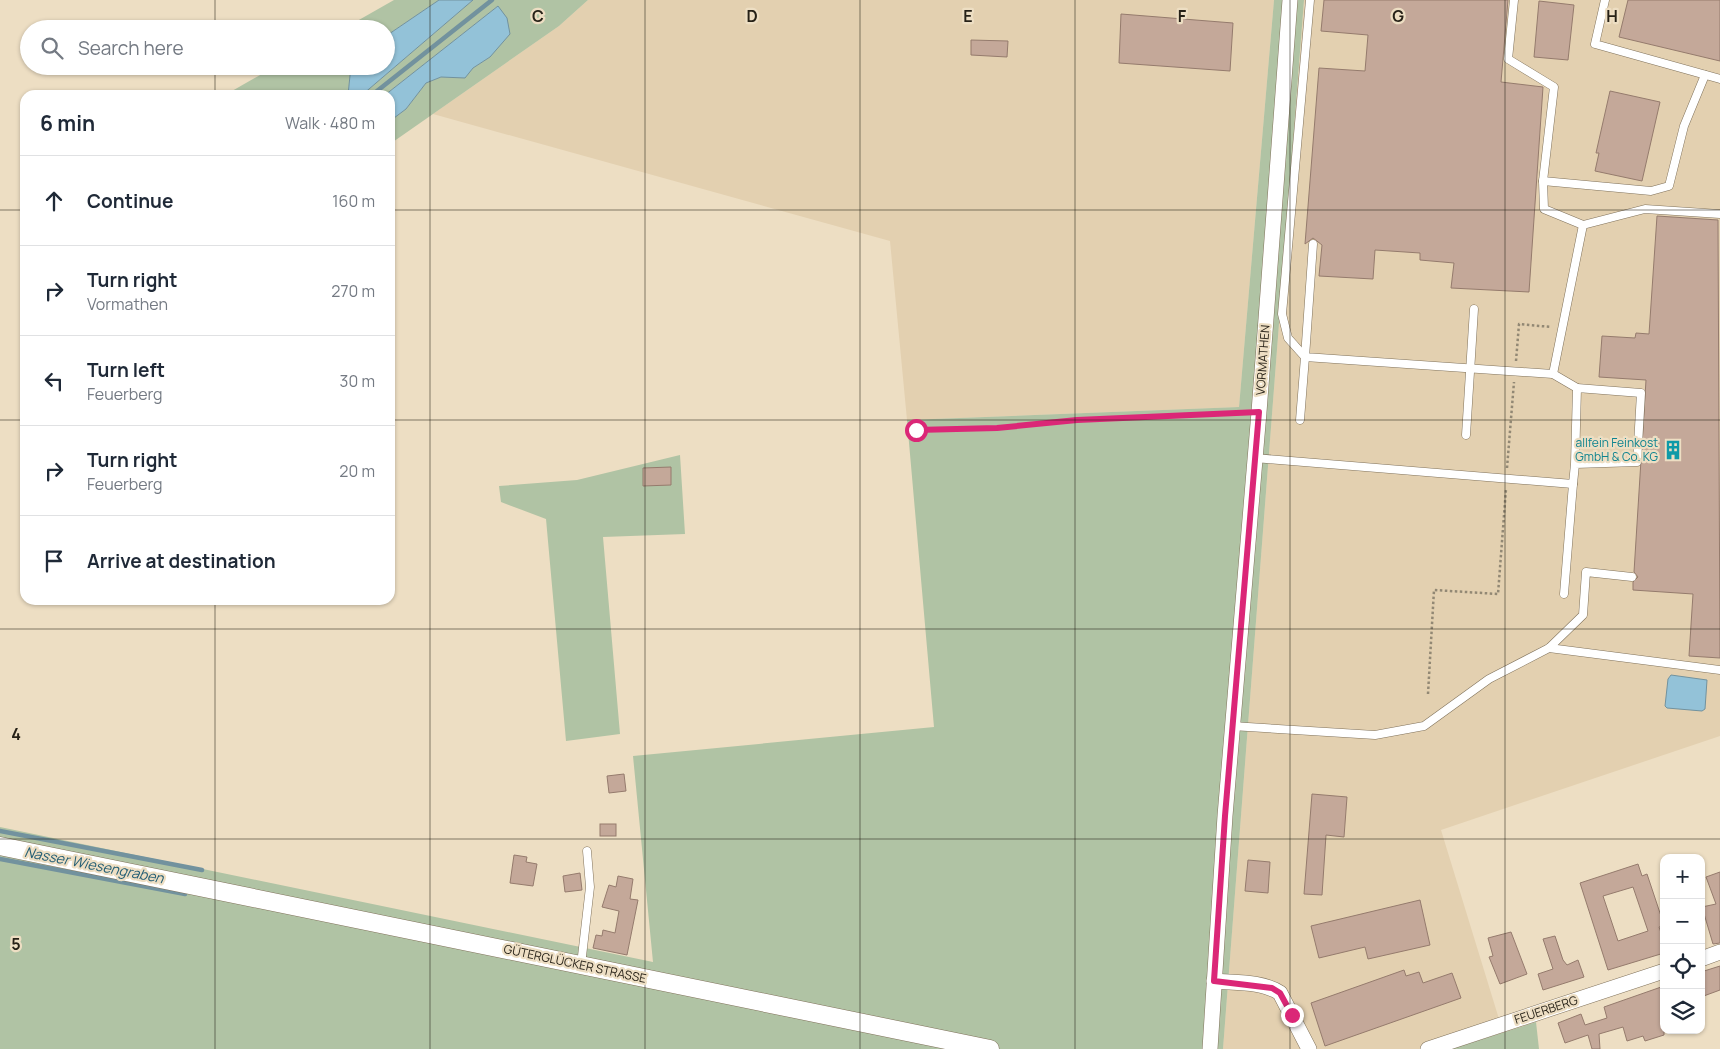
<!DOCTYPE html>
<meta charset="utf-8">
<style>
body{margin:0;font-family:Manrope,sans-serif;background:#f2f2f3;color:#1f2937}
.controls{position:absolute;right:15px;bottom:15px;display:grid;overflow:hidden;border-radius:10px;box-shadow:0 1px 4px #0004}
.controls button{width:45px;height:45px;display:grid;place-items:center;padding:0;border:0;border-bottom:1px solid #e0e1e3;background:#fff;color:#1f2937;font:25px sans-serif}
.stop{position:absolute;width:15px;height:15px;margin:-11px;border:4px solid #db2777;border-radius:50%;background:#fff}
.stop.end{background:#db2777;border-color:#fff;box-shadow:0 1px 5px #0008}
.list{margin:0;padding:0;list-style:none}
h2{display:flex;justify-content:space-between;align-items:center;height:65px;margin:0;padding:0 20px;font-size:21px}
h2 small{font-size:16px;font-weight:400;color:#747a83}
.list li{display:grid;grid-template-columns:32px 1fr auto;gap:15px;align-items:center;box-sizing:border-box;height:90px;padding:0 20px;border-top:1px solid #e0e1e3}
.list b{display:block;font-size:19px;white-space:nowrap}
.list p{margin:0;font-size:16px;white-space:nowrap;color:#747a83}
.list em{font-size:16px;font-style:normal;color:#747a83}
.icon{flex:none;width:28px;height:28px;fill:none;stroke:currentColor;stroke-width:2;stroke-linecap:round;stroke-linejoin:round}
.map{position:relative;flex:none;width:1720px;height:1049px;overflow:hidden}
.search{position:absolute;background:#fff;box-shadow:0 1px 4px #0004;left:20px;top:20px;width:375px;height:55px;display:flex;align-items:center;gap:12px;box-sizing:border-box;padding:0 18px;border-radius:28px;color:#747a83;font-size:19px}
.panel{position:absolute;background:#fff;box-shadow:0 1px 4px #0004;left:20px;top:90px;width:375px;height:515px;border-radius:15px}
.map>svg:first-child{display:block}
.built{fill:#e3d0b0}
.green{fill:#b0c3a4}
.water{fill:#93c2d8;stroke:#72929e}
.lines{fill:none;stroke-linecap:round;stroke-linejoin:round}
.stream{stroke:#72929e;stroke-width:4.5}
.building{fill:#c4a899;stroke:#957b6d;fill-rule:evenodd}
.service-casing{stroke:#80725b;stroke-width:9}
.minor-casing{stroke:#80725b;stroke-width:16}
.tertiary-casing{stroke:#80725b;stroke-width:19}
.path{stroke:#928874;stroke-width:2.5;stroke-dasharray:2.5 2.5;stroke-linecap:butt}
.service{stroke:#fff;stroke-width:8}
.minor{stroke:#fff;stroke-width:15}
.tertiary{stroke:#fff;stroke-width:18}
.route{stroke:#db2777;stroke-width:6}
.grid{fill:none;stroke:#262117;stroke-width:1;stroke-opacity:0.55}
.labels{text-anchor:middle;stroke-width:4.5;stroke-linejoin:round;paint-order:stroke}
.street-label{font-size:12px;fill:#262117;stroke:#eddec3}
.culture-label{font-size:12px;fill:#0d838f;stroke:#eddec3;text-anchor:end}
.water-label{font-size:14px;font-style:italic;fill:#225d74;stroke:#eddec3}
.grid-label{font-size:16px;text-anchor:middle;font-weight:bold;fill:#262117;stroke:#eddec3;stroke-width:4.5;stroke-linejoin:round;paint-order:stroke}
</style>
<div class="map">
<svg width="1720" height="1049" viewBox="0 0 1720 1049">
<rect width="100%" height="100%" fill="#eddec3"/>
<g class="built">
<polygon points="588,0 1274,0 1239,407 907,420 890,241 433,114 559,26"/>
<polygon points="1304,0 1720,0 1720,736 1441,830 1503,1032 1451,1049 1223,1049"/>
</g>
<g class="green">
<polygon points="394,0 439,0 386,36 386,29 343,29"/>
<polygon points="473,0 588,0 559,26 390,144 390,121 406,109 426,83 441,77 465,77 473,68 490,57 498,6 385,95 362,95"/>
<polygon points="1274,0 1304,0 1223,1049 0,1049 0,827 653,962 633,756 934,727 907,420 1239,407"/>
<polygon points="276,66 351,66 348,95 225,95"/>
<polygon points="680,455 685,534 603,537 620,734 566,741 546,519 501,502 499,486 577,480"/>
<polygon points="1536,1022 1539,1049 1451,1049"/>
</g>
<g class="water">
<polygon points="439,0 473,0 362,95 348,95 351,66 386,66 386,36"/>
<polygon points="498,6 507,18 510,34 490,57 473,68 465,78 441,77 426,83 406,109 390,121 390,95 385,95"/>
<polygon points="1671,675 1707,680 1705,709 1702,711 1667,708 1665,706 1668,679"/>
</g>
<g class="lines">
<g class="stream">
<polyline points="372,95 492,0"/>
<polyline points="0,831 202,870"/>
<polyline points="0,859 185,894"/>
</g>
</g>
<g class="building">
<polygon points="1324,0 1508,0 1501,82 1543,87 1529,292 1451,288 1454,263 1420,260 1420,253 1375,250 1373,279 1319,276 1322,245 1313,238 1305,244 1319,68 1365,71 1368,35 1321,31"/>
<polygon points="1628,0 1720,0 1720,61 1619,37"/>
<polygon points="1539,1 1574,5 1568,60 1534,57"/>
<polygon points="1121,14 1233,23 1230,71 1119,63"/>
<polygon points="971,40 1008,41 1007,57 971,55"/>
<polygon points="1610,91 1660,102 1642,181 1595,171 1599,153 1596,153"/>
<polygon points="1657,216 1718,220 1720,658 1689,656 1693,594 1633,590 1633,582 1638,577 1634,572 1646,380 1599,377 1602,336 1635,338 1636,333 1649,334"/>
<polygon points="671,467 671,485 643,486 643,468"/>
<polygon points="624,774 626,791 609,793 607,776"/>
<polygon points="1312,794 1347,797 1344,837 1326,835 1322,895 1304,894"/>
<rect x="600" y="824" width="16" height="12"/>
<polygon points="514,855 527,857 526,862 537,864 533,886 510,883"/>
<polygon points="1248,860 1270,862 1268,893 1245,891"/>
<path d="M1638 864 1642 876 1647 874 1664 925 1659 927 1664 941V953L1608 970 1580 883ZM1633 887 1648 931 1618 941 1603 896Z"/>
<polygon points="1720,872 1720,943 1713,944 1702,907 1716,904 1706,877"/>
<polygon points="580,873 582,890 565,892 563,876"/>
<polygon points="618,876 633,879 630,899 638,900 627,955 593,948 596,935 602,936 603,930 615,933 619,911 602,907 609,885 616,887"/>
<polygon points="1420,900 1430,945 1368,959 1365,947 1319,958 1311,926"/>
<polygon points="1511,932 1527,974 1500,984 1489,957 1493,956 1488,938"/>
<polygon points="1555,936 1563,960 1567,965 1578,960 1584,977 1543,990 1538,974 1553,969 1543,939"/>
<polygon points="1720,966 1720,990 1701,997 1701,972"/>
<polygon points="1404,970 1406,976 1419,972 1423,983 1452,973 1461,998 1325,1046 1311,1003"/>
<polygon points="1664,986 1664,1035 1645,1041 1643,1036 1627,1041 1623,1027 1599,1034 1600,1049 1592,1049 1588,1035 1565,1043 1558,1023 1581,1014 1585,1025 1607,1018 1604,1007"/>
</g>
<g class="lines">
<defs>
<g id="service">
<polyline points="1514,0 1508,59 1554,87 1543,181 1651,191 1669,186 1684,126 1705,75"/>
<polyline points="1605,0 1595,44 1720,79"/>
<polyline points="1543,181 1544,209 1583,225 1553,374"/>
<polyline points="1583,225 1645,209 1720,214"/>
<polyline points="1313,244 1305,357 1553,374 1577,388"/>
<polyline points="1300,420 1305,357 1288,338 1282,314 1310,0"/>
<polyline points="1466,435 1474,309"/>
<polyline points="1255,458 1573,484 1575,464 1637,462 1641,393 1577,388 1575,464"/>
<polyline points="1564,594 1573,484"/>
<polyline points="1549,648 1720,670"/>
<polyline points="1232,726 1375,735 1424,726 1489,679 1549,648 1583,615 1586,572 1632,577"/>
<polyline points="581,965 590,887 587,851"/>
</g>
<g id="minor">
<polyline points="1701,959 1720,952"/>
<path d="M1214 981C1236 983 1262 981 1280 993L1309 1049"/>
<polyline points="1210,1049 1225,816 1259,412 1290,0"/>
<polyline points="1428,1049 1664,971"/>
</g>
<polyline id="tertiary" points="0,846 990,1049"/>
</defs>
<use href="#service" class="service-casing"/>
<use href="#minor" class="minor-casing"/>
<use href="#tertiary" class="tertiary-casing"/>
<g class="path">
<polyline points="1516,361 1519,324 1551,327"/>
<polyline points="916,430 997,428 1077,420 1245,413"/>
<polyline points="1507,468 1514,382"/>
<polyline points="1428,694 1434,590 1498,594 1506,489"/>
</g>
<use href="#service" class="service"/>
<use href="#minor" class="minor"/>
<use href="#tertiary" class="tertiary"/>
</g>
<g class="lines">
<polyline class="route" points="916,430 997,428 1077,420 1259,412 1225,816 1214,981 1272,988 1280,993 1292,1015"/>
</g>
<path class="grid" d="M215 0V29M430 0V1049M645 0V1049M860 0V1049M1075 0V1049M1290 0V1049M1505 0V1049M215 66V95M0 210H25M390 210H1720M0 420H25M390 420H1720M215 600V1049M0 629H1720M0 839H1720"/>
<defs>
<symbol id="building-bare" viewBox="-9 -9 18 18"><path d="M-4-6H4V6H1V3H-1V6H-4ZM-2.5-4.3h1.7v1.8h-1.7ZM.8-4.3h1.7v1.8H.8ZM-2.5-1h1.7V.8h-1.7ZM.8-1h1.7V.8H.8Z" fill="#0f9aa8" stroke="#eddec3" stroke-width="2.5" paint-order="stroke"/></symbol>
</defs>
<g fill-rule="evenodd">
<use href="#building-bare" x="1659" y="436" width="28" height="28"/>
</g>
<g class="labels">
<g class="street-label">
<text transform="translate(1263 360) rotate(-86)" y="4">VORMATHEN</text>
<text transform="translate(575 964) rotate(12)" y="4">GÜTERGLÜCKER STRASSE</text>
<text transform="translate(1546 1010) rotate(-18)" y="4">FEUERBERG</text>
</g>
<g class="culture-label">
<text x="1658" y="447">allfein Feinkost<tspan x="1658" dy="14">GmbH &amp; Co. KG</tspan></text>
</g>
<g class="water-label">
<text transform="translate(94 865) rotate(11)" y="5">Nasser Wiesengraben</text>
</g>
</g>
<g class="grid-label">
<text x="538" y="22">C</text>
<text x="752" y="22">D</text>
<text x="968" y="22">E</text>
<text x="1182" y="22">F</text>
<text x="1398" y="22">G</text>
<text x="1612" y="22">H</text>
<text x="16" y="740">4</text>
<text x="16" y="950">5</text>
</g>
</svg>
<div class="controls">
<button>+</button>
<button>−</button>
<button><svg class="icon" aria-label="locate" viewBox="0 0 24 24"><circle cx="12" cy="12" r="6"/><path d="M12 2v4M12 18v4M2 12h4M18 12h4"/></svg></button>
<button><svg class="icon" aria-label="layers" viewBox="0 0 24 24"><path d="M12 4l9 5-9 5-9-5zM3 14l9 5 9-5"/></svg></button>
</div>
<div class="stop" style="left:916px;top:430px"></div>
<div class="stop end" style="left:1292px;top:1015px"></div>
<div class="search"><svg class="icon" aria-label="search" viewBox="0 0 24 24"><circle cx="10" cy="10" r="6"/><path d="M15 15l6 6"/></svg>Search here</div>
<section class="panel">
<h2>6 min<small>Walk · 480 m</small></h2>
<ul class="list">
<li><svg class="icon" aria-label="ahead" viewBox="0 0 24 24"><path d="M12 20V5M6 11l6-6 6 6"/></svg><div><b>Continue</b></div><em>160 m</em></li>
<li><svg class="icon" aria-label="right" viewBox="0 0 24 24"><path d="M7 20v-9h11M14 6l5 5-5 5"/></svg><div><b>Turn right</b><p>Vormathen</p></div><em>270 m</em></li>
<li><svg class="icon" aria-label="left" viewBox="0 0 24 24"><path d="M17 20v-9H6M10 6l-5 5 5 5"/></svg><div><b>Turn left</b><p>Feuerberg</p></div><em>30 m</em></li>
<li><svg class="icon" aria-label="right" viewBox="0 0 24 24"><path d="M7 20v-9h11M14 6l5 5-5 5"/></svg><div><b>Turn right</b><p>Feuerberg</p></div><em>20 m</em></li>
<li><svg class="icon" aria-label="arrive" viewBox="0 0 24 24"><path d="M6 21V4h12l-3 4 3 4H6"/></svg><div><b>Arrive at destination</b></div></li>
</ul>
</section>
</div>
